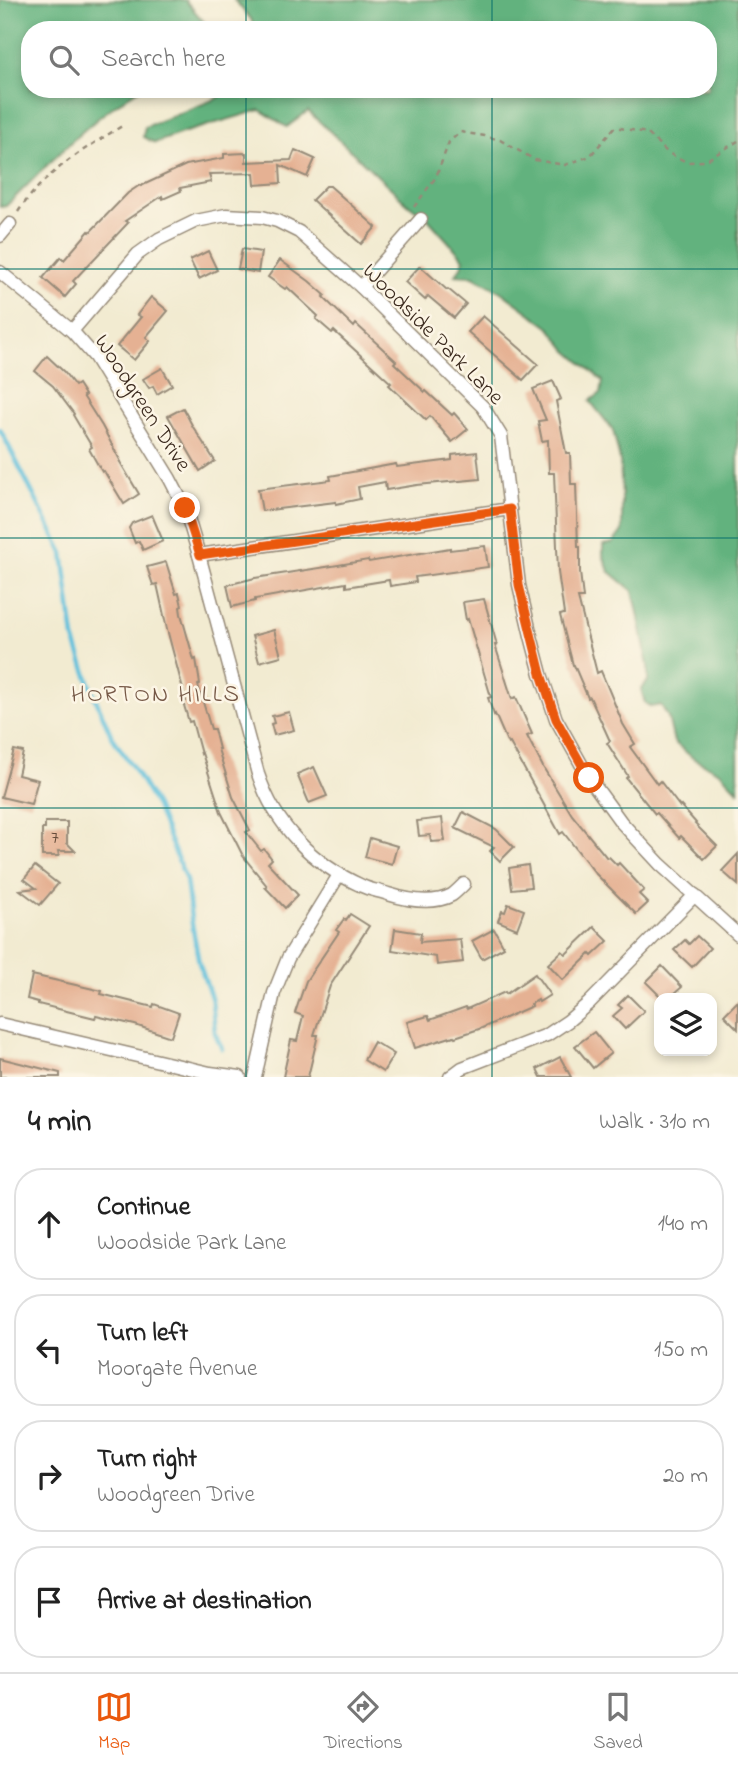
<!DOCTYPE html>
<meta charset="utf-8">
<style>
body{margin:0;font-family:"Indie Flower",sans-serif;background:#f2f2f2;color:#222}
.controls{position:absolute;right:21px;bottom:21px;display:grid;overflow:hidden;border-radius:14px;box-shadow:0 4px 10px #0003}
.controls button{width:63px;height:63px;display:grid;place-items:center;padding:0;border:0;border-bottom:2px solid #e0e0e0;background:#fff;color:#222;font:35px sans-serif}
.stop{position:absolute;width:21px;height:21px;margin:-16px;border:5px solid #ea580c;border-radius:50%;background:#fff}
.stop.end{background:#ea580c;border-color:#fff;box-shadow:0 2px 7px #0008}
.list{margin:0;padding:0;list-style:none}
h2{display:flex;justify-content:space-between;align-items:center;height:91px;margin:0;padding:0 28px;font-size:30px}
h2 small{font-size:23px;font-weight:400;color:#767676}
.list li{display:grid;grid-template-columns:46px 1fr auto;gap:21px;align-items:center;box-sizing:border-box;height:112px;margin:0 14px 14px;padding:0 14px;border:2px solid #e0e0e0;border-radius:28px}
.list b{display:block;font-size:26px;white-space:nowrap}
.list p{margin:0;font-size:23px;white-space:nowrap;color:#767676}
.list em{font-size:23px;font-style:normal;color:#767676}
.icon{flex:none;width:38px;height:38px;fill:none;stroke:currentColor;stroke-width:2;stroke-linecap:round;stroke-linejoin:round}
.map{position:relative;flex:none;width:738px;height:1077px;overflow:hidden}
.search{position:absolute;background:#fff;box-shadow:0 4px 10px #0003;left:21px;right:21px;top:21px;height:77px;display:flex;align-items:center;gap:18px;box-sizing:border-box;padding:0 24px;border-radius:28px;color:#767676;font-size:26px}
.sheet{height:595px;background:#fff}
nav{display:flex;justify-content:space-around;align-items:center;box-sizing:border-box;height:98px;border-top:2px solid #e0e0e0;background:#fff;font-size:19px;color:#767676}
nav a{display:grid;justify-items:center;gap:4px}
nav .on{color:#ea580c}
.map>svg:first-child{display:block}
.forest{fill:#62b27e;stroke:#4e6e4e;stroke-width:2}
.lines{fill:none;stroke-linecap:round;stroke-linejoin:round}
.stream{stroke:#5ec0dc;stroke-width:4.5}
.building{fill:#e5b193}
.minor-casing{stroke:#968a78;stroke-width:15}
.path{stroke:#968a78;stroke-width:2.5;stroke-dasharray:5 5;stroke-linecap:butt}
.minor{stroke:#fff;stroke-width:12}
.route{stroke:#ea580c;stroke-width:9}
.grid{fill:none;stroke:#0f766e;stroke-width:2;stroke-opacity:0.55}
.labels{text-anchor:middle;stroke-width:5;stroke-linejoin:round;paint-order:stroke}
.number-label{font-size:19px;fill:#664c3b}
.street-label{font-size:23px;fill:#3b2a1e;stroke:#fcf5e5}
.neighbourhood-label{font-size:24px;letter-spacing:2px;fill:#765947;stroke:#fcf5e5}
</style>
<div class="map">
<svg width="738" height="1077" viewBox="0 0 738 1077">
<rect width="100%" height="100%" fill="#fcf5e5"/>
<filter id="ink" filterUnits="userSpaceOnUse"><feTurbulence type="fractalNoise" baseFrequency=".0143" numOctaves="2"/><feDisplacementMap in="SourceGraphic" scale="14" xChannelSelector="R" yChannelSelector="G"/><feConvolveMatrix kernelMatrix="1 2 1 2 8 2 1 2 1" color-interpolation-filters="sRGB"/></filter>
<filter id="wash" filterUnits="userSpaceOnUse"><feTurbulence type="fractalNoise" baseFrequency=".00686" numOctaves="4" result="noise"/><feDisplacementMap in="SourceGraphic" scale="28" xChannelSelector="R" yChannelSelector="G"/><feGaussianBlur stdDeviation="1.57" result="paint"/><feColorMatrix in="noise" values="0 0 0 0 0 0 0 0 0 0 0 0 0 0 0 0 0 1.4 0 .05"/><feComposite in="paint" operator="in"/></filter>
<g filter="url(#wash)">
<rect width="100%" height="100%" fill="#f2ebd1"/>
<g class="forest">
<path d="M0 0H185L211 30H30V89H140C87 120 50 164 6 206L0 207Z"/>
<polygon points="234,0 738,0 738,791 720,772 694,759 674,742 668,717 661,705 651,707 645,703 641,689 648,681 648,666 637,608 633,591 609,571 603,555 603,545 613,543 622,531 622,496 620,460 613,430 590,401 601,393 603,381 567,350 549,327 501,292 473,276 455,275 462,266 464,259 428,219 409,205 308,111 287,127 260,110 182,133 155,143 143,137 145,127 218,98 228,89 708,89 708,30 255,30 251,19"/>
</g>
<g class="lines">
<polyline class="stream" points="0,429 63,553 74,638 93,693 112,737 134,769 156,806 186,880 191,918 199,963 212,1000 215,1033 222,1049"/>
</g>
<g id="blocks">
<g class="building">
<polygon points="295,150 315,159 307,177 280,165 281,183 255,185 254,173 209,174 211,182 180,188 181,191 163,199 162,196 125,221 128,223 73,281 76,284 65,297 43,278 61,257 64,260 89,231 90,232 128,193 140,185 141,186 186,165 224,158 224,154 246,153 246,162 291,160"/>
<polygon points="326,186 330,186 376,227 361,244 312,200"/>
<polygon points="242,249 261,252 258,273 238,269"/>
<polygon points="208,251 217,270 199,279 190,260"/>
<polygon points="280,260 309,281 325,295 323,297 354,327 356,324 396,361 394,363 425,392 426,391 452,415 454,413 468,429 452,442 430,416 426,420 389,385 391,383 334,331 332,333 316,319 318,316 287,287 285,289 268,277"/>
<polygon points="420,266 447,290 448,289 466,304 454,318 428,296 425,300 405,282"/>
<polygon points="151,297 168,311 146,337 150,341 134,360 117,346 141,317 137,315"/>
<polygon points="483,316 538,364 523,380 468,332"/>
<polygon points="47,356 64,372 75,386 78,384 85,395 83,396 102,426 121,462 120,462 139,494 124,504 104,471 102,472 89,449 92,447 73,415 74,414 53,386 35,371"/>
<polygon points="162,368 172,385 157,394 153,386 149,388 143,379"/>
<polygon points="553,381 561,399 556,401 566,453 570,453 571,484 576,484 578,547 580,547 580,572 583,598 578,598 597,673 601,671 623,724 635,744 630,747 657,784 660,781 680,807 681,806 696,823 695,824 717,846 704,859 681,836 679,838 657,813 655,814 626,778 628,776 607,743 610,741 590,697 588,698 574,665 573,665 560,615 564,614 558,572 554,473 549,473 548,440 542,441 538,421 546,420 533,389"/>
<polygon points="183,408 193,427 215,461 200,471 168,416"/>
<polygon points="477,452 480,479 417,485 386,490 385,482 358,487 360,499 336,504 336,502 262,511 258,489 331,480 330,476 396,464 397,467 452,460 452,455"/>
<polygon points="152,515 163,541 143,550 139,541 135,543 129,528 132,523"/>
<polygon points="485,546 488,567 415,577 416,582 390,586 389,580 346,587 346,583 255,599 255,601 232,607 227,585 255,578 326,567 368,560 369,562 450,548 450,550"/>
<polygon points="166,562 176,594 179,593 182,606 180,607 181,614 194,660 196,659 200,684 198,685 211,729 214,729 219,749 218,749 233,797 250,830 246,832 261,851 264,849 272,859 268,863 298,895 285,908 265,887 267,886 243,856 221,812 202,753 201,754 192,721 189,722 183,702 186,701 167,629 157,584 153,585 147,567"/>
<polygon points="484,599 497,645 495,645 512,699 516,697 532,734 527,736 543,767 572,815 607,858 609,857 617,865 619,863 644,890 639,894 648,903 636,914 596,874 563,832 560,834 510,743 508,744 495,714 494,715 488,698 491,697 468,619 466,620 463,602"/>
<polygon points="274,630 281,656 259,662 252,636"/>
<polygon points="289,712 294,730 274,735 271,724 274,723 272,716"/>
<polygon points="14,750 23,752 18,775 38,780 31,804 1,797"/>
<polygon points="314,767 327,796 309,803 297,774"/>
<polygon points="463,812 496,829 514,847 500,861 490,851 494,847 455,828"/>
<polygon points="442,818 445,841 431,842 430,835 419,836 417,821"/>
<polygon points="45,822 67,822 67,843 75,851 58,851 59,856 42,856 42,829 45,829"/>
<polygon points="370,838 397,846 392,864 365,857"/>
<polygon points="738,854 738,885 722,871"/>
<polygon points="528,865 531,887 512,889 509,868"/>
<polygon points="35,866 58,884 40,905 20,890 36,888 24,879"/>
<polygon points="508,904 524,910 517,929 498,921 502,911 505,912"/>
<polygon points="350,914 369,926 330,986 314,1035 318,1035 308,1077 283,1077 291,1040 297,1041 303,1016 295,1013 306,981 339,932 336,930 344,919 346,920"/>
<polygon points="594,927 608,941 592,956 590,954 563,980 548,964 562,951 566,954"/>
<polygon points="395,929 421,933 420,942 460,939 463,962 437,965 436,957 392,950"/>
<polygon points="494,929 504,947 482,959 472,941"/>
<polygon points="697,936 710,948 692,967 674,950 685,940 689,944"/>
<polygon points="662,966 682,987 675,993 680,998 662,998 646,982"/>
<polygon points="535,974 550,995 539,1002 538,1000 531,1004 532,1006 482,1028 455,1037 454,1036 415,1048 407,1022 428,1016 430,1020 466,1007 467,1009 505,992 506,994"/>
<polygon points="32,975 102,991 101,994 153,1007 154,1004 179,1013 171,1037 135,1025 96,1016 95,1018 38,1004 38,1002 27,999"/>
<polygon points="628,995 644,1011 625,1029 613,1016 622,1008 618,1005"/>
<polygon points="738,1001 738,1029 724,1015"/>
<polygon points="594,1032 611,1053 593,1068 575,1046"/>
<polygon points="374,1042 394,1054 383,1072 364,1060"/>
<polygon points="560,1057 571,1077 541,1077 537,1069"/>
<polygon points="0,1058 60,1073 60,1077 0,1077"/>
</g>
</g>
</g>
<g filter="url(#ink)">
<use href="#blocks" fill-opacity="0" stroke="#968a78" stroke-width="2"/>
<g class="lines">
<defs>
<g id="minor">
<polyline points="0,236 10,224"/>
<path d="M0 272 72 331 95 357 170 479 185 508 199 555 258 774C275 826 313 864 362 886 370 890 380 891 388 894 407 900 433 905 452 895 456 892 461 887 464 884"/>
<polyline points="361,287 421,219"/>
<polyline points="72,331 138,254 159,239 196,221 226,215 262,217 277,221 299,232 361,287 483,407 501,436 519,585 531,636 541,674 556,719 589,778 621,822 660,864 738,935"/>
<polyline points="199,555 510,509"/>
<polyline points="0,1024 210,1073 240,1077"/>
<polyline points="255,1077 274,993 288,958 339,875"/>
<polyline points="450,1077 462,1068 547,1035 568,1021 589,1003 695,895"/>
</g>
</defs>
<use href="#minor" class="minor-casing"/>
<g class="path">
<polyline points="414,207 436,177 449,142 460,132 485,136 500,140 535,160 565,165 590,156 615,127 647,133 668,153 687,162 705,161 738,141"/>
<path d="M18 212C45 172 81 151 122 126"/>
</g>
<use href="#minor" class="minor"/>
</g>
</g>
<g class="lines" filter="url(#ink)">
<polyline class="route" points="185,508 200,555 510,509 519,585 541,674 556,719 589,778"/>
</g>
<path class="grid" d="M246 0V30M492 0V30M246 89V1077M492 89V1077M0 269H738M0 538H738M0 808H738"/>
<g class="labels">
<g class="number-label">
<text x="55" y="843">7</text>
</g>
<g class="street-label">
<text transform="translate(434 333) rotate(45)" y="8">Woodside Park Lane</text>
<text transform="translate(144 402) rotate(57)" y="8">Woodgreen Drive</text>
</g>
<g class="neighbourhood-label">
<text x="156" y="701">HORTON HILLS</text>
</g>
</g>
</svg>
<div class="controls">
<button><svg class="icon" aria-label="layers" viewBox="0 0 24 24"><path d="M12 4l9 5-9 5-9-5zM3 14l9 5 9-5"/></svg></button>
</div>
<div class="stop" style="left:589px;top:778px"></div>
<div class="stop end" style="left:185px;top:508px"></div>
<div class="search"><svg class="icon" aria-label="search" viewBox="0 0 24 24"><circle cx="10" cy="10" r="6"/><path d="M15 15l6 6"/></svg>Search here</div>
</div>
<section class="sheet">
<h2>4 min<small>Walk · 310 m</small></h2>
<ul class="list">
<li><svg class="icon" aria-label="ahead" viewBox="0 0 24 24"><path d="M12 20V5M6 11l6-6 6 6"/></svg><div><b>Continue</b><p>Woodside Park Lane</p></div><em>140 m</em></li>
<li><svg class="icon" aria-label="left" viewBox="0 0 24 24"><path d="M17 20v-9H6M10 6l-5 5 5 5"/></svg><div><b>Turn left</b><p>Moorgate Avenue</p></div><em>150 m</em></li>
<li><svg class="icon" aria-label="right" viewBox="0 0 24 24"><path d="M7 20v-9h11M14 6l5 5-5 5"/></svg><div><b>Turn right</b><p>Woodgreen Drive</p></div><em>20 m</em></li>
<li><svg class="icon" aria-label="arrive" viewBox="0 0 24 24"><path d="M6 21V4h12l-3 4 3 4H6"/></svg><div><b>Arrive at destination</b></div></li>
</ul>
</section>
<nav>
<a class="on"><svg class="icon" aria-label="map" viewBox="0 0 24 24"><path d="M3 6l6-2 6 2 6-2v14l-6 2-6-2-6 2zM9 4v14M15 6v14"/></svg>Map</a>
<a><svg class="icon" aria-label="directions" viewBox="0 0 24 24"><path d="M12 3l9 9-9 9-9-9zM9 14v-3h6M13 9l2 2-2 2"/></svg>Directions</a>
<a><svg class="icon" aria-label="saved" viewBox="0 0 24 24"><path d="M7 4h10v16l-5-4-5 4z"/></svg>Saved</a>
</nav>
